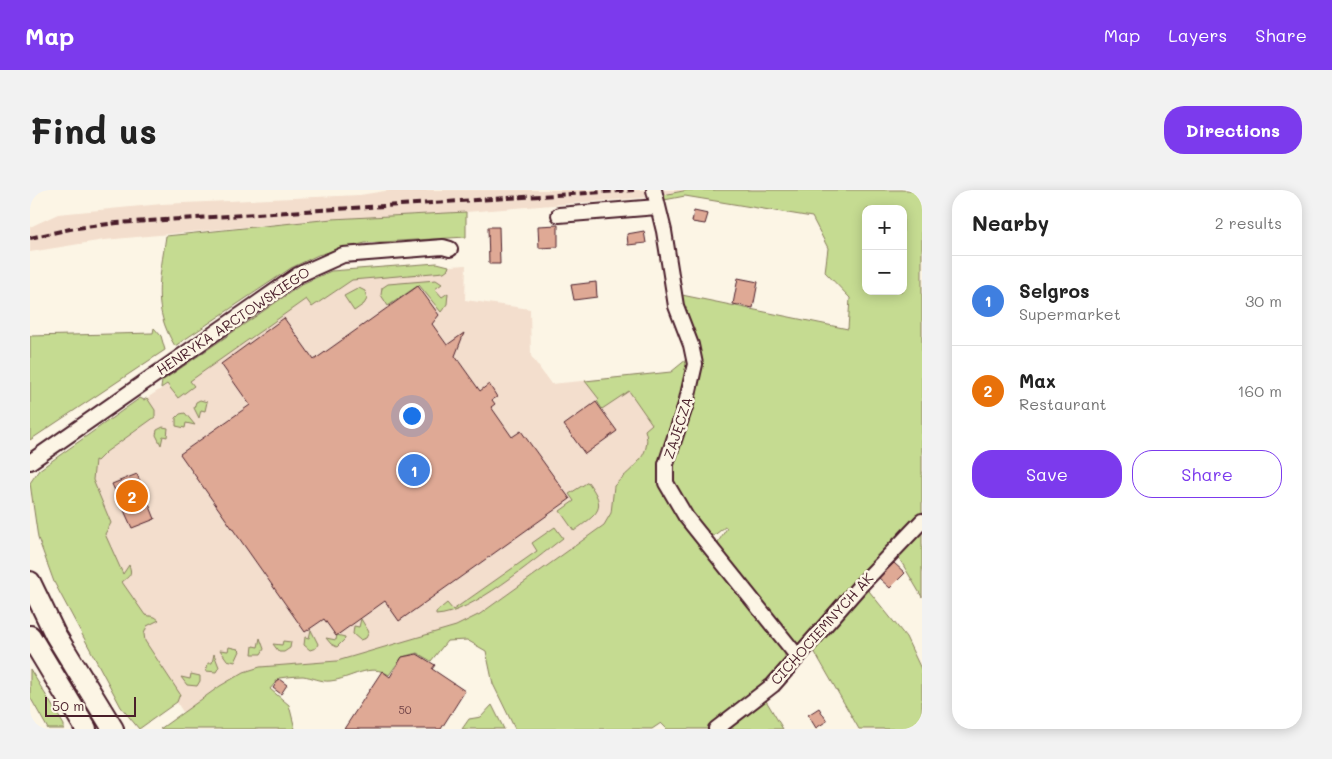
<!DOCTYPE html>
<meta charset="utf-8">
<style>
body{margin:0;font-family:Mali,sans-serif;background:#f2f2f2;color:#222}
.controls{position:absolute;right:15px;top:15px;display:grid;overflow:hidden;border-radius:10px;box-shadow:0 2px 12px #0003}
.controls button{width:45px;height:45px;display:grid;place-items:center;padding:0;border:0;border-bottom:1px solid #e0e0e0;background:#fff;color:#222;font:25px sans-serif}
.scale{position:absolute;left:15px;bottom:12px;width:91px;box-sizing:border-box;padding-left:5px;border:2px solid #4a1f2b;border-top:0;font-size:14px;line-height:18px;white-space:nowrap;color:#4a1f2b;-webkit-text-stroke:4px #fcf5e5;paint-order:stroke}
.you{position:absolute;left:381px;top:225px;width:18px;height:18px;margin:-12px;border:4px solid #fff;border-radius:50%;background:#1a73e8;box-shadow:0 0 0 8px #1a73e833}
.badge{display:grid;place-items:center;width:32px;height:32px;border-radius:50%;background:#7c3aed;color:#fff;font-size:16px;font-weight:700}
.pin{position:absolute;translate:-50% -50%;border:2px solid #fff;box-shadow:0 1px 5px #0006}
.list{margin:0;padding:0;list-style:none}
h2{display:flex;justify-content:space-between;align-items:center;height:65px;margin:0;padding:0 20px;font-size:21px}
h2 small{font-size:16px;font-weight:400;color:#767676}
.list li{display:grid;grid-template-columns:32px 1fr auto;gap:15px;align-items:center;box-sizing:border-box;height:90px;padding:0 20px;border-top:1px solid #e0e0e0}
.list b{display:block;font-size:19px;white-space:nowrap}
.list p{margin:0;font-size:16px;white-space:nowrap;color:#767676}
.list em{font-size:16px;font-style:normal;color:#767676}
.actions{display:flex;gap:10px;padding:15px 20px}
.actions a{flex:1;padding:11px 0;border:1px solid #7c3aed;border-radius:20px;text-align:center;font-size:18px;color:#7c3aed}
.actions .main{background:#7c3aed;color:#fff}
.map{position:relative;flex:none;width:892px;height:539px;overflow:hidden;border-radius:20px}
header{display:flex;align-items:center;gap:30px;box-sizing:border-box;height:70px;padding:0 25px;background:#7c3aed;color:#fff}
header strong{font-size:24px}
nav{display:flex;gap:28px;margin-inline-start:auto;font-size:18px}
.intro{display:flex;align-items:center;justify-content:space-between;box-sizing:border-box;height:120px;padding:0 30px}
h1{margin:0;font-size:35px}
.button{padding:12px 22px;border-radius:20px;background:#7c3aed;color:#fff;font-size:18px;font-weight:700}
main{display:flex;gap:30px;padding:0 30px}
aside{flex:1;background:#fff;border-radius:20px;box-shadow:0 2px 12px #0003}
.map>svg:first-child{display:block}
.built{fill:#f3decd}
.green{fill:#c5db91;stroke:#887d5e;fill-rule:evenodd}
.building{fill:#dfa995;stroke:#4a1f2b}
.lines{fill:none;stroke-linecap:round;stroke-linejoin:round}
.minor-casing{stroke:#4a1f2b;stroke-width:18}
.secondary-casing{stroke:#4a1f2b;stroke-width:24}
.minor{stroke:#fcf5e5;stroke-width:14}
.secondary{stroke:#fcf5e5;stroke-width:20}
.rail{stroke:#4a1f2b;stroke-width:4;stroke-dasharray:8 4;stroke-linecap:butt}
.labels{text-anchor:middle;stroke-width:5;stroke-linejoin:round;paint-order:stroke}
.number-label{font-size:11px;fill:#6f4246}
.street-label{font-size:14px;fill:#4a1f2b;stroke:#fcf5e5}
</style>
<header>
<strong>Map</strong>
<nav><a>Map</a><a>Layers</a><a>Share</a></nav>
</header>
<div class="intro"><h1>Find us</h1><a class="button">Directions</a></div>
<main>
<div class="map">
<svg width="892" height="539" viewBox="0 0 892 539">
<rect width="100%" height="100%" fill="#fcf5e5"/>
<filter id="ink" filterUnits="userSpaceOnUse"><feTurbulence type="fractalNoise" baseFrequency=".02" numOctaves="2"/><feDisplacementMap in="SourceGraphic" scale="10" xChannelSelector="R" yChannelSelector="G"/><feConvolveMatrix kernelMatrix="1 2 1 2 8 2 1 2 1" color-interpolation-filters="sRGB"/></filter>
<g filter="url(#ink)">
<g class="built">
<polygon points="361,0 658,0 623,7 436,22 302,29 74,50 0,62 0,37 28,24 132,14 330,5"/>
<polygon points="436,75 435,110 500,119 501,166 521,194 642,182 615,269 589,326 454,438 305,476 228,483 158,530 107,449 30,281 117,208 307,84"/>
</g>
<g class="green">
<path d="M658 0H892V324L770 455H765L691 364 688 352 697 338 695 337 682 347 674 343 642 299 638 280 667 183 647 104 818 139 820 108 795 82 798 58 782 27 655 6 624 12 623 7ZM836 19H873V101H836Z"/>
<path d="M436 22V47L335 53 288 65 261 78 145 156C121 117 130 88 136 46L302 29Z"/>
<polygon points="407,73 419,76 418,79 414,82 322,90 282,117 276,109 160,191 164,196 148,208 137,194 131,198 132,191 274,93 301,81"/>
<polygon points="406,90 412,94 405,99 412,107 418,103 417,114 411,122 389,95 358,116 351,105 352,98 358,94"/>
<polygon points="329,98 335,101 337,109 334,114 324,121 314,106"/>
<polygon points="124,138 131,146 135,160 0,250 0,146 123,143"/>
<path d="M662 165 635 294 755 461V473L739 492 677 539H637L631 533 622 539H485L463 494 456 461 437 450 417 451 401 471 387 463 372 467 359 485C340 472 321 489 300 491 291 492 282 487 273 486 265 486 257 487 249 488L240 499 259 515 265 539H130L190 496 214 482 230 477 307 471 426 436 450 424 574 335 581 323 584 296C597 281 624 267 615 240L622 234 599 201 572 219 567 211 569 209 555 191 641 182Z"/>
<path d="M110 208 114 210 117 208 125 220V227L76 262 67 271 65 270 63 290 81 333 75 344 93 384 99 375C103 385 99 386 92 392L115 425 125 427 129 430 117 436 114 444 115 451 150 504 147 512 109 539 91 517 24 392 8 348 0 293 9 280Z"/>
<polygon points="170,210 177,212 175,221 171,220 169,228 164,218 166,212"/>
<polygon points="155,223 165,235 156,233 155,238 146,236 146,228 150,224"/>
<polygon points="133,237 138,238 137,247 133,246 131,255 126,245 127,240"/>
<path d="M558 292C578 319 568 323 544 341L530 321 544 311 539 304Z"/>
<path d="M525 337 533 348C504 370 441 424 406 425V422L417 413 423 420 507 361 502 353Z"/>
<polygon points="892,337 892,407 866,363"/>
<polygon points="835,396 876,447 892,481 892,539 829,539 783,459"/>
<polygon points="331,429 339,442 336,448 330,450 323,444 324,436 329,437"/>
<polygon points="281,440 288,454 286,458 280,460 274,455 275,447 279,448"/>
<polygon points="307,445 315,447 315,449 307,457 301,454 296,448 306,450"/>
<polygon points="230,448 234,459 231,464 222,464 223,456 228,457"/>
<polygon points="253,451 261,452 260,458 254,462 249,462 243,454 252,455"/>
<polygon points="199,457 208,459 210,461 205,472 197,470 190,460 198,461"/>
<polygon points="184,464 189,477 186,482 176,481 178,473 182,473"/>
<polygon points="0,479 34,535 34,539 18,539 0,507"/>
<polygon points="161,484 170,486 170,491 167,496 157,495 151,487 160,489"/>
<polygon points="735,509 753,539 696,539"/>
<polygon points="462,515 474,539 432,539 439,529 451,527"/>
</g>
<g class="building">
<polygon points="664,21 678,24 675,34 662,32"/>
<polygon points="528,35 528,57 509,58 508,36"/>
<polygon points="458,37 469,37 470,74 459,74"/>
<polygon points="614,41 616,53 598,55 597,44"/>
<polygon points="708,88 728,92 723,118 703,114"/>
<polygon points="566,92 567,107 544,110 541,95"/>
<polygon points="388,96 409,125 402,134 417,155 434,143 425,166 450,201 459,194 467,207 462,210 465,214 461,217 482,247 491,241 540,309 369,431 355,411 306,446 294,429 275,442 150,264 220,215 191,174 254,128 284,170"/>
<polygon points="566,212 587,241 555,264 534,235"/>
<polygon points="107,284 125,329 102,338 82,294"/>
<polygon points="864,373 875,383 860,398 849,388"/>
<polygon points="387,464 405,475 402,479 435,501 411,539 314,539 352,481 360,487 372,467"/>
<polygon points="249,489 257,495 251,504 243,498"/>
<polygon points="789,518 797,531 786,538 778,525"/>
</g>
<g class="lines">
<defs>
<g id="minor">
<polyline points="624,0 634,41 646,116 661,155 665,174 656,214 636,274 636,293 656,327 768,467"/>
<polyline points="529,25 627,17"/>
<polyline points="0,272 268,85 313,65 413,57 420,59"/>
<polyline points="686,539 743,495 829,397 892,331"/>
</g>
<g id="secondary">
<polyline points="0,392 25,444 83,539"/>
<polyline points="0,446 56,539"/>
</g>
</defs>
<use href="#minor" class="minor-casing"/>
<use href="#secondary" class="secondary-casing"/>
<use href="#minor" class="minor"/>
<use href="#secondary" class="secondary"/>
<polyline class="rail" points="0,48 40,39 87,33 604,0"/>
</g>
</g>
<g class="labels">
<g class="number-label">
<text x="375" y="524">50</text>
</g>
<g class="street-label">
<text transform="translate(203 131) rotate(-34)" y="5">HENRYKA ARCTOWSKIEGO</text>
<text transform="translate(648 238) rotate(-72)" y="5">ZAJĘCZA</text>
<text transform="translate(792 439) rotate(-48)" y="5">CICHOCIEMNYCH AK</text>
</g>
</g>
</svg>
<div class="controls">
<button>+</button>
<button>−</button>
</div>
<div class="scale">50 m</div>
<div class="you"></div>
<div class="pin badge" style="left:384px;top:280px;background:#3f7fe0">1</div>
<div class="pin badge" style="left:102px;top:306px;background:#e8710a">2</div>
</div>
<aside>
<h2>Nearby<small>2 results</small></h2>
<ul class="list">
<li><span class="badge" style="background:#3f7fe0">1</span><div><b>Selgros</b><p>Supermarket</p></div><em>30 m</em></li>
<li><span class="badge" style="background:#e8710a">2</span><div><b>Max</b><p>Restaurant</p></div><em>160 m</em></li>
</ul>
<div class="actions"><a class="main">Save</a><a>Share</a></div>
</aside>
</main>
